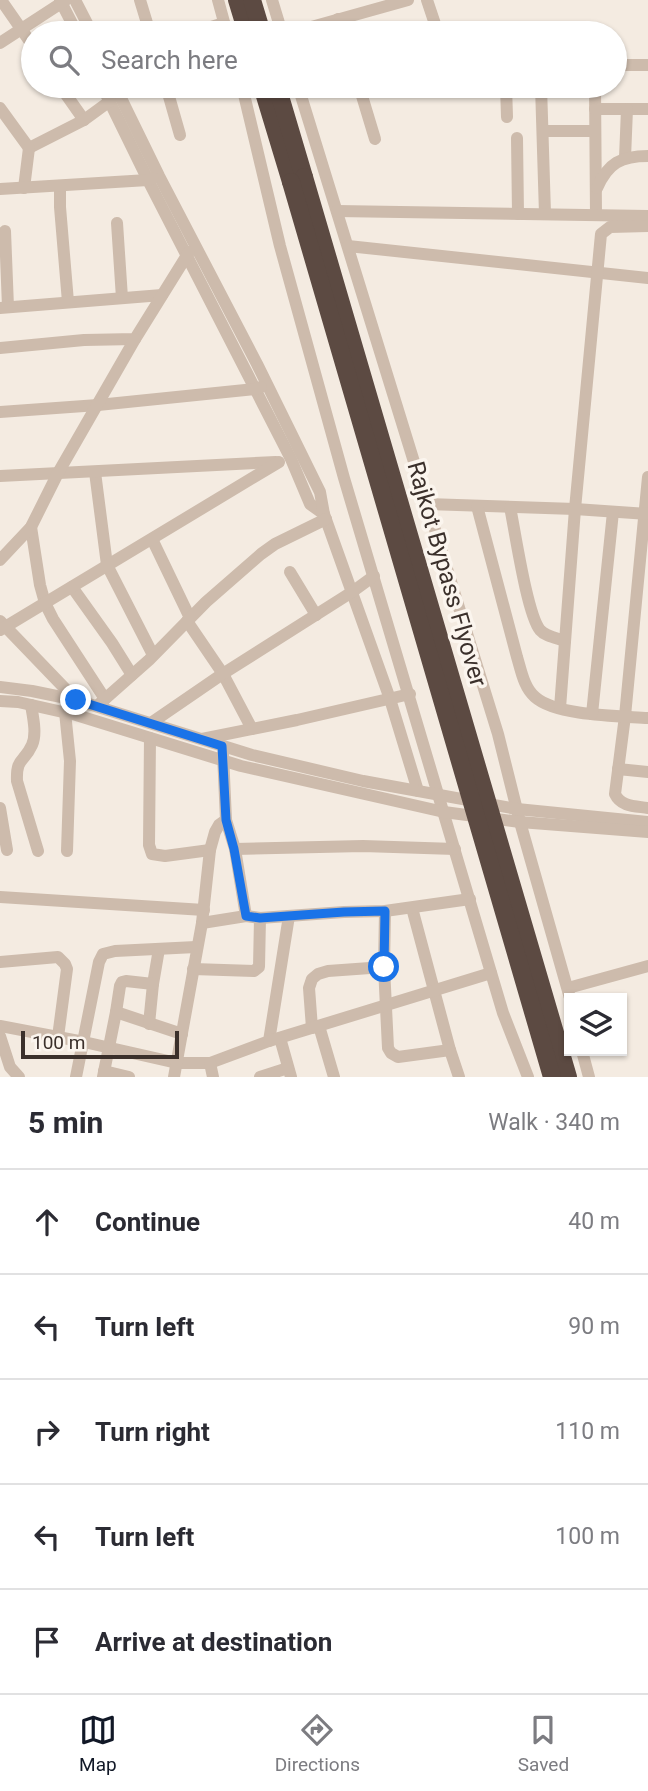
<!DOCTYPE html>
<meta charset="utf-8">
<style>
body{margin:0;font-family:Roboto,sans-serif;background:#f2f2f3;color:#2b2b33}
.controls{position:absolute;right:21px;bottom:21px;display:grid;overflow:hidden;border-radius:0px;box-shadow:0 2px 5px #0004}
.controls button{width:63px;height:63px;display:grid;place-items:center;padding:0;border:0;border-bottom:2px solid #e1e1e2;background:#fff;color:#2b2b33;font:35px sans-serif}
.scale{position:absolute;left:21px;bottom:18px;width:158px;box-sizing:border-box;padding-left:7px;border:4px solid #3b302b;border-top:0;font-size:19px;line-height:24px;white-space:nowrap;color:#3b302b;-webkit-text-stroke:5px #fbf5ee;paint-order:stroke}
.stop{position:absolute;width:21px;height:21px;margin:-16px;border:5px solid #1a73e8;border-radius:50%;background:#fff}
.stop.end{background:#1a73e8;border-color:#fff;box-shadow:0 2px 7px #0008}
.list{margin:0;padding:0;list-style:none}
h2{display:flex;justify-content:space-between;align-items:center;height:91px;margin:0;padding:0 28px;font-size:30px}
h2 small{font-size:23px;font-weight:400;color:#7c7c81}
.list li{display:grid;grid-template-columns:46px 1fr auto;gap:21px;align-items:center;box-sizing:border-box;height:105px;padding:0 28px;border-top:2px solid #e1e1e2}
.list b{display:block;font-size:26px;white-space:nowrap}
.list em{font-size:23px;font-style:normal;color:#7c7c81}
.icon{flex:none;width:38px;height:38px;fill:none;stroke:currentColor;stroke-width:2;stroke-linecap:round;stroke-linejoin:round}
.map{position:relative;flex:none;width:648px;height:1077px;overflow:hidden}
.search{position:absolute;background:#fff;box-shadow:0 2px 5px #0004;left:21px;right:21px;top:21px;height:77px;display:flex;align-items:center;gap:18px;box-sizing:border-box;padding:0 24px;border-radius:38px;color:#7c7c81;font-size:26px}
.sheet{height:616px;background:#fff}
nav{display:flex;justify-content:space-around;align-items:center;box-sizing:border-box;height:98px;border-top:2px solid #e1e1e2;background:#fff;font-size:19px;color:#7c7c81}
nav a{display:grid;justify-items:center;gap:4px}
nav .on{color:#111827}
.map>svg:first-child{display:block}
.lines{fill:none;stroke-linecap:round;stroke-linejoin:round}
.minor{stroke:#cdbbac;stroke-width:12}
.highway{stroke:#5c4a42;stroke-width:18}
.highway-bridge{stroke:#5c4a42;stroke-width:18}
.route{stroke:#1a73e8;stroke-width:9}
.labels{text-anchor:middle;stroke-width:7;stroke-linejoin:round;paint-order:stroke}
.street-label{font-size:24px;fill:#3b302b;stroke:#fbf5ee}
</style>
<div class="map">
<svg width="648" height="1077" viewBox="0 0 648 1077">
<rect width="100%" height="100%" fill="#f4ebe1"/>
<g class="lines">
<g class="minor">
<polyline points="1,0 33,46"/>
<polyline points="60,0 77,33"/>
<polyline points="75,0 92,33"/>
<polyline points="140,0 150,33"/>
<polyline points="218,0 227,33"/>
<polyline points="272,0 282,33"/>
<polyline points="427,0 438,33"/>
<polyline points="338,19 342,33"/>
<polyline points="192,33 224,23"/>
<polyline points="290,33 408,0"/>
<polyline points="0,43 66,0"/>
<polyline points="615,65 648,65"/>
<polyline points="60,86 84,120"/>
<polyline points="102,86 148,180 291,459 310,504 324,514"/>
<polyline points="115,86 159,176 257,364 320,492 324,514 390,699 418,791"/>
<polyline points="166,86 180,135"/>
<polyline points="225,86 226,89"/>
<polyline points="242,86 280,246 344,478 503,1013 528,1077"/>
<polyline points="298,86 498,734 520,822 570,998"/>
<polyline points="359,86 375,139"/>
<polyline points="506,86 507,117"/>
<polyline points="541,86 545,214"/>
<polyline points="595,86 596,215"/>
<polyline points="362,94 388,86"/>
<polyline points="0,108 29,148 84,120 110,101"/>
<polyline points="595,109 648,109"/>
<polyline points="543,131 595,131"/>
<polyline points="517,138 518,214"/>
<polyline points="625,158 627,109"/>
<polyline points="60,186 60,207 68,302"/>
<polyline points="24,188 29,148"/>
<path d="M597 188C608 163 621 156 648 156"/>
<polyline points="0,189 148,180 153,178"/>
<polyline points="337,211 648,216"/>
<polyline points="117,223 122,298"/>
<polyline points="5,231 8,307"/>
<polyline points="348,246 648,278"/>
<polyline points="0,308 162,295"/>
<polyline points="0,348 84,340 135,339 189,252"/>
<polyline points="0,412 98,405 255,389 261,387"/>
<polyline points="95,472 107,565 153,655"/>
<polyline points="0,476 276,462"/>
<path d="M648 477 625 716 615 794C621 807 635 806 648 808"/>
<polyline points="427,504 575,509 648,514"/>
<path d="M477 506 517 657C521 670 524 688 535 697 556 716 620 716 648 718"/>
<path d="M510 507C515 531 527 614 540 630 546 637 557 638 565 641"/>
<polyline points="31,527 40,585 45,603 53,619 105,699"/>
<polyline points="152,539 190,618"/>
<polyline points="0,560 31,527 58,473 135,339"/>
<polyline points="290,572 316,615"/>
<polyline points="72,587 112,643 132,675"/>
<polyline points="0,621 76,700"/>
<polyline points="187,621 223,674 252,729"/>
<polyline points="0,630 279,462"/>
<polyline points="0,687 32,691 76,700 252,755 363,781 517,809 648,822"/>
<polyline points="0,701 18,702 76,715 241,766 444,812 520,822 648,832"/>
<path d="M31 705C33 717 37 734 32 745 24 763 16 757 17 781L38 851"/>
<polyline points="97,706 149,660 206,602 261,554 275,544 326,519"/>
<polyline points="560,708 575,509 601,234 610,227 648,226"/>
<polyline points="65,712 70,761 67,851"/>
<polyline points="592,714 613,512"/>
<polyline points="151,723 221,675 352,592 374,576"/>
<polyline points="150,738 149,845 152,854 165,856 210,850"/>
<polyline points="202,739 297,720 410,694"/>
<polyline points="223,754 226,820 235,849 246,916"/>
<polyline points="618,769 648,772"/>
<polyline points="0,808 7,850"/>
<polyline points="235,849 363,846 455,849"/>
<polyline points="0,897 204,910"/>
<polyline points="412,908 450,1050 459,1077"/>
<polyline points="385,911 384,967 388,1048 391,1053 398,1057 450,1050"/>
<polyline points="202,923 246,916 260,918 344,912 385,911 470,899"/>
<polyline points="0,962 58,957 65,964 67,969 58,1037"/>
<polyline points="193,969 254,971 259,967 260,918"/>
<polyline points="568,988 648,966"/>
<polyline points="116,1012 182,1034"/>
<polyline points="149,1024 153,984 159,949"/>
<polyline points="0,1026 84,1042 177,1063 210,1063 269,1041 289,916"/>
<polyline points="319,1026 334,1077"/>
<polyline points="312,1028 309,988 312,979 318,974 328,971 384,967"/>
<polyline points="0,1036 10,1067 19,1077"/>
<polyline points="280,1038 291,1077"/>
<polyline points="269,1041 491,973"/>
<polyline points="582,1051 589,1077"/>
<polyline points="210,1063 213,1077"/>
<polyline points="104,1071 129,1077"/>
<polyline points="76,1077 99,962 103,954 115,951 196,947"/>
<polyline points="103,1077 116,1012 120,986 122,982 126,981 153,984"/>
<polyline points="174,1077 202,923 210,850 215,832 219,825 226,820"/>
<polyline points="260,1077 288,1068"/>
</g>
<g class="highway">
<polyline points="237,0 247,33"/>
<polyline points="252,0 262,33"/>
<polyline points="262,86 291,182"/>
<polyline points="277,86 304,177"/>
</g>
<g class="highway-bridge">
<polyline points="304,177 568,1077"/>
<polyline points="291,182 552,1077"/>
</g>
</g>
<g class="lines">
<polyline class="route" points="76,700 222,746 226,820 234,849 246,916 260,918 344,912 385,911 384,967"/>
</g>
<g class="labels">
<g class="street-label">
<text transform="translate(447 574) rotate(74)" y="8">Rajkot Bypass Flyover</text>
</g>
</g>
</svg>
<div class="controls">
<button><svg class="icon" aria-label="layers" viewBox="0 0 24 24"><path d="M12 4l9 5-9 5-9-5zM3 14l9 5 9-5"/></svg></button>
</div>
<div class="scale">100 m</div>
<div class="stop" style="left:384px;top:967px"></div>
<div class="stop end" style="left:76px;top:700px"></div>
<div class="search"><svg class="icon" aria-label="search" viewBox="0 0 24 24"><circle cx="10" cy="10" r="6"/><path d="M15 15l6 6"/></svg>Search here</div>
</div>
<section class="sheet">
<h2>5 min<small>Walk · 340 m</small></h2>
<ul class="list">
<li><svg class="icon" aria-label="ahead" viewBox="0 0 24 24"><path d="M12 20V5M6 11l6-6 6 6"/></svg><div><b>Continue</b></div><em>40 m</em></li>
<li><svg class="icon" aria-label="left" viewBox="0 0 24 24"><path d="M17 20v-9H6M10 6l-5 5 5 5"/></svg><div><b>Turn left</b></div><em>90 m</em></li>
<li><svg class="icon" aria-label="right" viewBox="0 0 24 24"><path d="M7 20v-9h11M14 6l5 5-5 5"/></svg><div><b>Turn right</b></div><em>110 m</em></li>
<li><svg class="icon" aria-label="left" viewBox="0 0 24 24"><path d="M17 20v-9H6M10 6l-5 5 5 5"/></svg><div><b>Turn left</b></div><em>100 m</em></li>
<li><svg class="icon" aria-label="arrive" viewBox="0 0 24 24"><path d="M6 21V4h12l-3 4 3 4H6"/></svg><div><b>Arrive at destination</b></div></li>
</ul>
</section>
<nav>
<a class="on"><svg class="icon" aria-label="map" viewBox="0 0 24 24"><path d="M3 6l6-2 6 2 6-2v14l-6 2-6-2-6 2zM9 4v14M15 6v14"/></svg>Map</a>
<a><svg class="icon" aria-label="directions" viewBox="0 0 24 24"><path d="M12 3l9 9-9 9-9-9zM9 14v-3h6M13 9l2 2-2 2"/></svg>Directions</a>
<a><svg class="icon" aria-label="saved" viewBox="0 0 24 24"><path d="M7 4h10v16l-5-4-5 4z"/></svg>Saved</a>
</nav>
